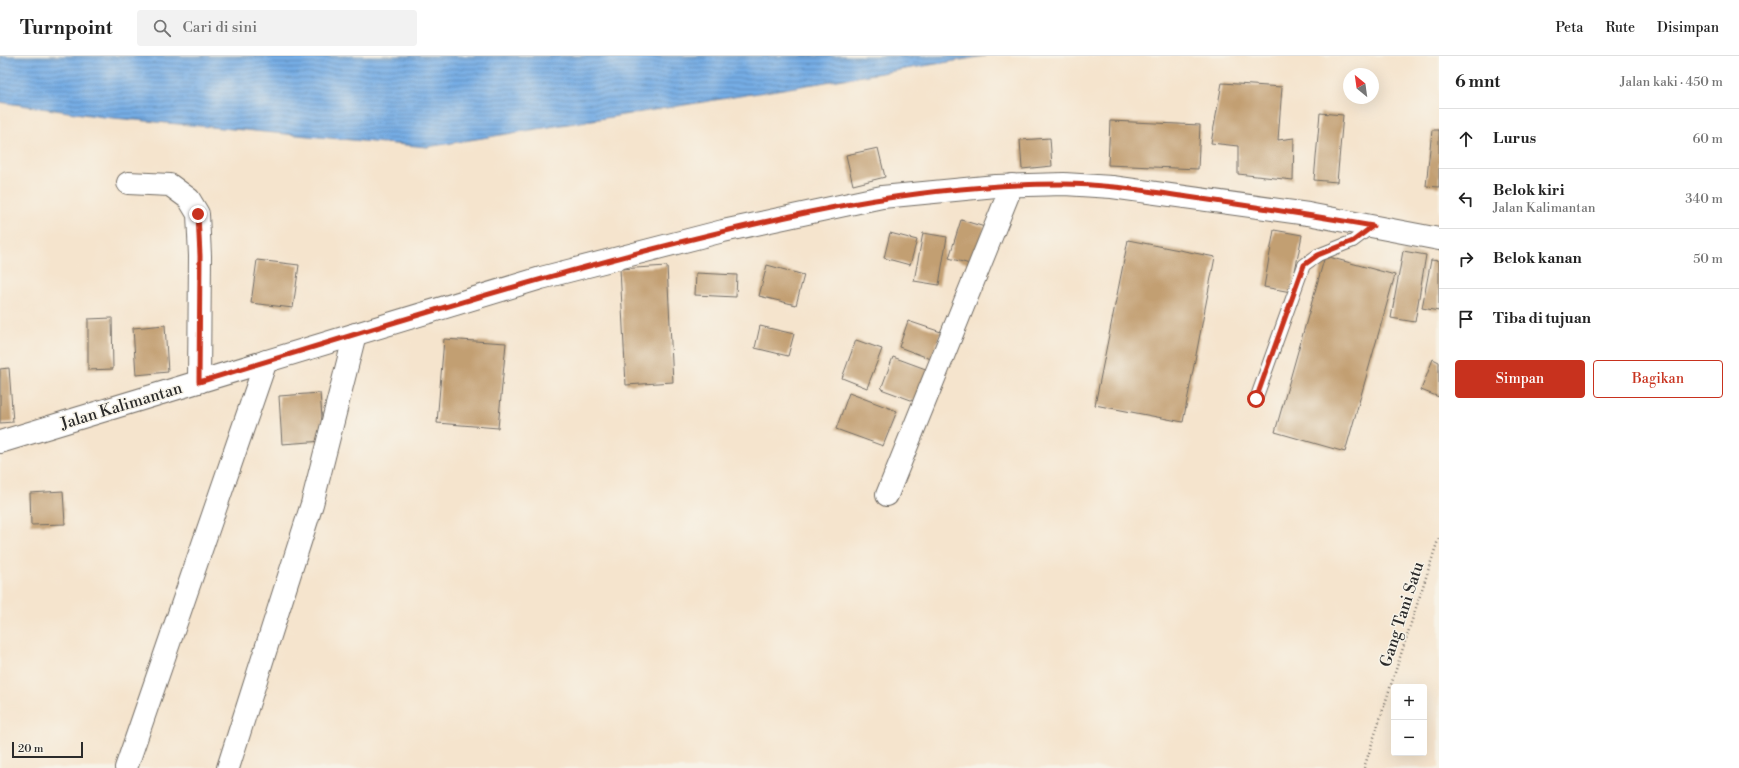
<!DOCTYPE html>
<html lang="id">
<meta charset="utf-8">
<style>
body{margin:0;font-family:"Libre Bodoni",serif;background:#f2f2f2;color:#222}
.controls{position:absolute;right:12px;bottom:12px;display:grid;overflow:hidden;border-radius:4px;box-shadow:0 4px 16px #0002}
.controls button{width:36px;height:36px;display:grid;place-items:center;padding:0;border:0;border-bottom:1px solid #e0e0e0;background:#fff;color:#222;font:20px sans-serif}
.compass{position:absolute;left:1343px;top:12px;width:36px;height:36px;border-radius:50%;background:#fff;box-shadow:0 4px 16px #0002;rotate:331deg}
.scale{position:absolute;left:12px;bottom:10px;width:71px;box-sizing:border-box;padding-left:4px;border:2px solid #2b2b2b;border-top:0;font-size:11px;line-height:14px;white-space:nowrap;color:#2b2b2b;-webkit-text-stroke:3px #f7f3e8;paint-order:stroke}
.stop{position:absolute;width:12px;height:12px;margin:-9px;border:3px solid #c8321e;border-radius:50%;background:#fff}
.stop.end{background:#c8321e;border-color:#fff;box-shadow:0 1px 4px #0008}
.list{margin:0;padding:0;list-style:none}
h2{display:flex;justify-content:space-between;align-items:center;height:52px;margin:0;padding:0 16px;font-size:17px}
h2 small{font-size:13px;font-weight:400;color:#767676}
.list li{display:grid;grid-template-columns:26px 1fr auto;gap:12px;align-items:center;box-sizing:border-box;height:60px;padding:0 16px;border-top:1px solid #e0e0e0}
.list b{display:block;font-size:15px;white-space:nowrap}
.list p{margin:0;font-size:13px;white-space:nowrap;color:#767676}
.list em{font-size:13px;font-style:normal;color:#767676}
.actions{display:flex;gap:8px;padding:12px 16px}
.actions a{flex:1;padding:9px 0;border:1px solid #c8321e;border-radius:4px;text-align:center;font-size:14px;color:#c8321e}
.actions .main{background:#c8321e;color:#fff}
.icon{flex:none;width:22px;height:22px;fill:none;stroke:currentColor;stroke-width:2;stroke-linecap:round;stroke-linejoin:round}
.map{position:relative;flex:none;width:1439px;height:712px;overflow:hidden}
header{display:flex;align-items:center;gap:24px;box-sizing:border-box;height:56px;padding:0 20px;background:#fff;border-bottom:1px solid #e0e0e0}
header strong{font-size:19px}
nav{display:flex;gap:22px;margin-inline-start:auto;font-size:14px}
.search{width:280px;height:36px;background:#f2f2f2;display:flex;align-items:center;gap:10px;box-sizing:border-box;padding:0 14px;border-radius:4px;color:#767676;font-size:15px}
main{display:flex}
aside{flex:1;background:#fff}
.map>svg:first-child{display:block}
.water{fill:url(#water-rules);stroke:#506c88}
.building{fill:#c29f72}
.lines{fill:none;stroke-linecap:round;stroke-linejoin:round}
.service-casing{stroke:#726c64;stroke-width:14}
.minor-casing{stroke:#726c64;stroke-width:24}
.tertiary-casing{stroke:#726c64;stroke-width:24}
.path{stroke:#726c64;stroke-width:2.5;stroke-dasharray:1 3;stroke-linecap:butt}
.service{stroke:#fff;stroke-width:12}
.minor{stroke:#fff;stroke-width:22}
.tertiary{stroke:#fff;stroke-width:22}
.route{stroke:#c8321e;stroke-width:5}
.labels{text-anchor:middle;stroke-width:3;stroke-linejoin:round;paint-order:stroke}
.street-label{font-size:16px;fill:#2b2b2b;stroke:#f7f3e8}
</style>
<header>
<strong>Turnpoint</strong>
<div class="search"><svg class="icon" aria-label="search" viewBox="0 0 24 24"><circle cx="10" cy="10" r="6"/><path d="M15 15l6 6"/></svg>Cari di sini</div>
<nav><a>Peta</a><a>Rute</a><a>Disimpan</a></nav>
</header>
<main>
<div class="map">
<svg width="1439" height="712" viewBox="0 0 1439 712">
<defs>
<pattern id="water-rules" width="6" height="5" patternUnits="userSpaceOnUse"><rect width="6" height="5" fill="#74ace4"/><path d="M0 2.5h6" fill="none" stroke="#5f8cb9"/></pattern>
</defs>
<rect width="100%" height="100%" fill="#f7f3e8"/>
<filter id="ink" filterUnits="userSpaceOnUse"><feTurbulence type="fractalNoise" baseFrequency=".025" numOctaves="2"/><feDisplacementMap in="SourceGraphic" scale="8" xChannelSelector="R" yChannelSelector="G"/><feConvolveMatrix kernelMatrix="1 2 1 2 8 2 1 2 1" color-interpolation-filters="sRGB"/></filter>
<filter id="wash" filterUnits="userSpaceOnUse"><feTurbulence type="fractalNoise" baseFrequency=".012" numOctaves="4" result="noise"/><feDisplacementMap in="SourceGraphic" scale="16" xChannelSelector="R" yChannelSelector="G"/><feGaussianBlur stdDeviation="0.9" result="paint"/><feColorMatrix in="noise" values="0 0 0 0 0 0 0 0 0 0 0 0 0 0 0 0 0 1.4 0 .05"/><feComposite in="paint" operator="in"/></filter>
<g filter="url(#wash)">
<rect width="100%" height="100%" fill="#f5e4cd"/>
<polygon class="water" points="0,0 985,0 427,91 103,61 0,46"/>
<g id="blocks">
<g class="building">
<polygon points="1222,27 1282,31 1278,84 1294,82 1293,124 1238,118 1238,90 1211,87"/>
<polygon points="1320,57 1343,59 1337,126 1314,124"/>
<polygon points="1110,65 1200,69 1198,113 1108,109"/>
<polygon points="1432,74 1439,74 1439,131 1426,130"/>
<polygon points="1050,82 1052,110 1022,113 1020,84"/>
<polygon points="878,92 885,121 853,129 846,99"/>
<polygon points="961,164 985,171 973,209 949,202"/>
<polygon points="1274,174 1302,179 1291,236 1264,231"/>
<polygon points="890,177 917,184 910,209 884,202"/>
<polygon points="923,177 947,181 939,229 914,225"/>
<polygon points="1128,184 1215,201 1183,366 1095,349"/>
<polygon points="1403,195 1426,199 1415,266 1391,262"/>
<polygon points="1325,200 1395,219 1345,396 1275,376"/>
<polygon points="257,204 299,209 293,252 251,247"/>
<polygon points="1431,204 1439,205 1439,255 1422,252"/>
<polygon points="767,209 804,219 796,249 759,240"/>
<polygon points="667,210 673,326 626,329 620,213"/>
<polygon points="696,217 737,219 736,241 695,239"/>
<polygon points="112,262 113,313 88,314 88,263"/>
<polygon points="908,265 941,276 931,303 899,291"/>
<polygon points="165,269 168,316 136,319 133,272"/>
<polygon points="760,270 794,278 788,300 755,292"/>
<polygon points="444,283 506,287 498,372 437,367"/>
<polygon points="856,284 882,293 867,332 842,322"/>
<polygon points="893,301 931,315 919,347 881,333"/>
<polygon points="1433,303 1439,306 1439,341 1421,334"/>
<polygon points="9,312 13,366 0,367 0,313"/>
<polygon points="320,337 324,385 282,388 279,340"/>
<polygon points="849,337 897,355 883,390 836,373"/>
<polygon points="63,435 65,468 31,469 30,437"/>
</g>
</g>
</g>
<g filter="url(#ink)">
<use href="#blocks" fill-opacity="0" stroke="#726c64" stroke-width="1"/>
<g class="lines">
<defs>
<polyline id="service" points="1256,343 1304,209 1318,199 1353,185 1373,170"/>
<g id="minor">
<polyline points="128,127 170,129 189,143 198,158 200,200 199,326"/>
<polyline points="887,439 1012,129"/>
<polyline points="126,712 266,305"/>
<polyline points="228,712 312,448 355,278"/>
</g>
<polyline id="tertiary" points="0,386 541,222 723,175 882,141 996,130 1064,128 1112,131 1308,158 1439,183"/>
</defs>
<use href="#service" class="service-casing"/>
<use href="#minor" class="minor-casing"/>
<use href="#tertiary" class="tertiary-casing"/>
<polyline class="path" points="1364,712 1439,481"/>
<use href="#service" class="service"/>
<use href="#minor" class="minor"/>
<use href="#tertiary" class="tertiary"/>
</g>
</g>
<g class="lines" filter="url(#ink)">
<path class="route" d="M198 158 200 200 199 326C347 281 495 234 645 195 784 159 918 128 1062 128 1104 128 1146 135 1188 141 1250 150 1311 159 1373 170L1353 185 1318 199 1304 209 1256 343"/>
</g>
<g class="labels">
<g class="street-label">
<text transform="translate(121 349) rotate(-17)" y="6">Jalan Kalimantan</text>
<text transform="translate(1401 558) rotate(-72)" y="6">Gang Tani Satu</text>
</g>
</g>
</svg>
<div class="controls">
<button>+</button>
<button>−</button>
</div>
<svg class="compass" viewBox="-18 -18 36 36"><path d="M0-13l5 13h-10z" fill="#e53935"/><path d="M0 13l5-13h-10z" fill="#767676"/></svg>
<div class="scale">20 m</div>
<div class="stop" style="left:1256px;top:343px"></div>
<div class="stop end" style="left:198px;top:158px"></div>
</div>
<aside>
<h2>6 mnt<small>Jalan kaki · 450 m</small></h2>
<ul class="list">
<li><svg class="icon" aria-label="ahead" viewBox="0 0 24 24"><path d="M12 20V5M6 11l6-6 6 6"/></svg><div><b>Lurus</b></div><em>60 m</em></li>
<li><svg class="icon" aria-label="left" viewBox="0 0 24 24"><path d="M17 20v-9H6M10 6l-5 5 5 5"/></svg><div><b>Belok kiri</b><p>Jalan Kalimantan</p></div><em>340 m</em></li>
<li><svg class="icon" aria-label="right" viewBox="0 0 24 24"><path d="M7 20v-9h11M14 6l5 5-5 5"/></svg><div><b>Belok kanan</b></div><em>50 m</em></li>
<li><svg class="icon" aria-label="arrive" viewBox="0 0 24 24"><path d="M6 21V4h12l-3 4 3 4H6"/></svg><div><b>Tiba di tujuan</b></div></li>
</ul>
<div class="actions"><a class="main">Simpan</a><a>Bagikan</a></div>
</aside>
</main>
